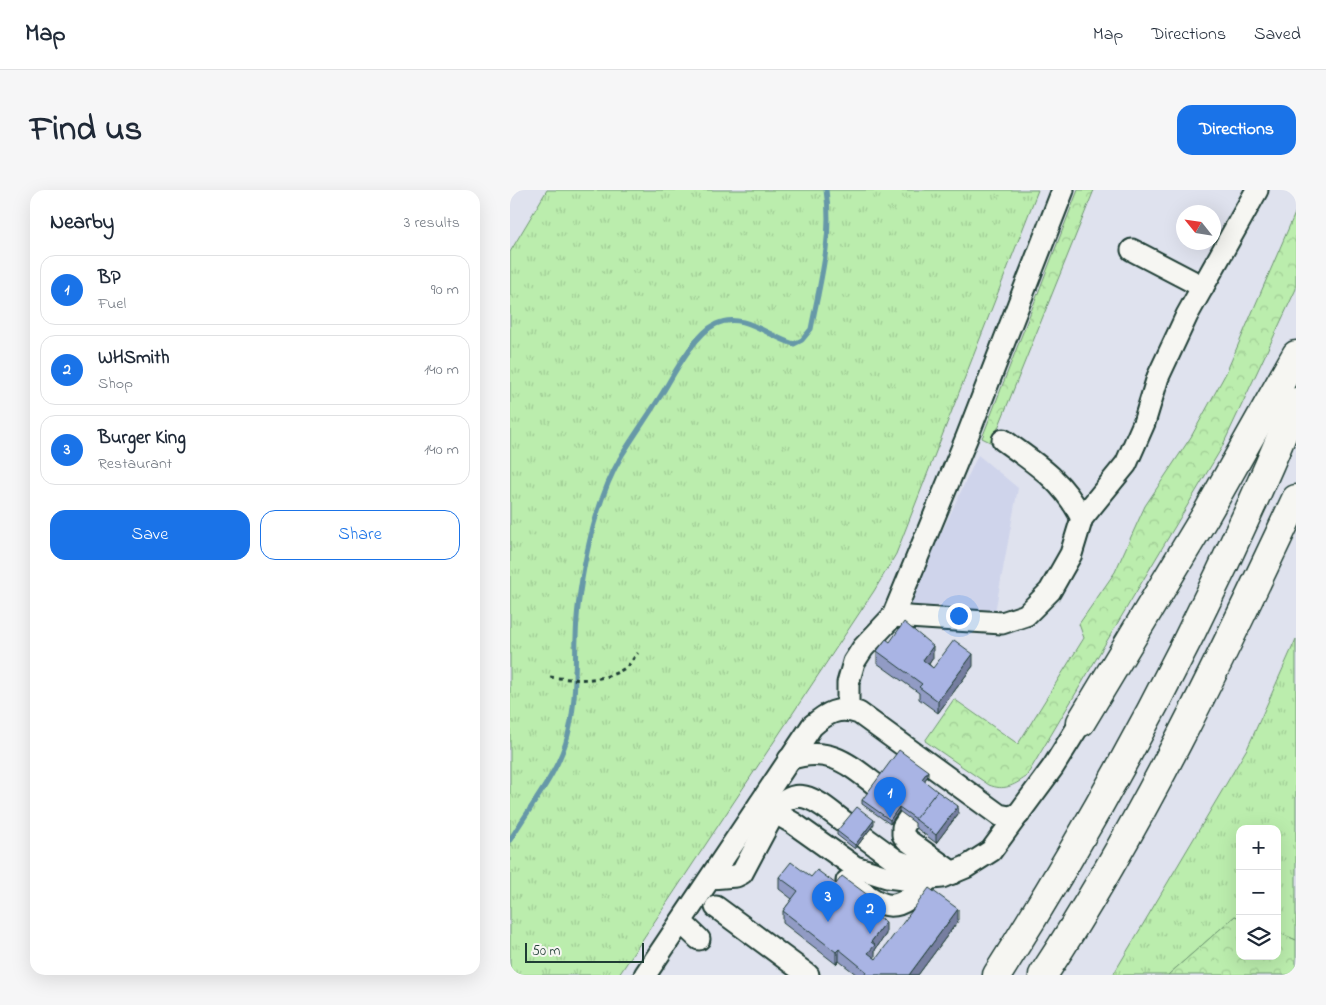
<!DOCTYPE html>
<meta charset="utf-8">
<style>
body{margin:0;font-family:"Indie Flower",sans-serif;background:#f6f6f7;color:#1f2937}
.controls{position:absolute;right:15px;bottom:15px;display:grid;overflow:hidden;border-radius:10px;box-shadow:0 5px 20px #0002}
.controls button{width:45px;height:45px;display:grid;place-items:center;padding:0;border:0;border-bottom:1px solid #e0e1e3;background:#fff;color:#1f2937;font:25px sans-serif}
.compass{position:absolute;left:666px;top:15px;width:45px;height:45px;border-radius:50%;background:#fff;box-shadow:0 5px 20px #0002;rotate:300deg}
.scale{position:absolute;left:15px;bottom:12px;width:119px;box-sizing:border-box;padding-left:5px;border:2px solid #1f3d34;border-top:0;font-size:14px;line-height:18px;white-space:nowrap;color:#1f3d34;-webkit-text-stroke:4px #f6f6f2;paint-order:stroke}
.you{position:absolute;left:448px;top:425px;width:18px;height:18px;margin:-12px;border:4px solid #fff;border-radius:50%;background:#1a73e8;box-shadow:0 0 0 8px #1a73e833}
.badge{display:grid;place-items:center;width:32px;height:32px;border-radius:50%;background:#1a73e8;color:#fff;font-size:16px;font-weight:700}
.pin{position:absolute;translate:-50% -41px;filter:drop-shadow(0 1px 2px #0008)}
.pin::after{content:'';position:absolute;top:26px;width:18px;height:15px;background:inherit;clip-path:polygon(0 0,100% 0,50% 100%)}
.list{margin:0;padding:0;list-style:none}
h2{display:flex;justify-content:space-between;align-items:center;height:65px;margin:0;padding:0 20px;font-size:21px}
h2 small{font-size:16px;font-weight:400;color:#747a83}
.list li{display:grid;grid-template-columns:32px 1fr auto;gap:15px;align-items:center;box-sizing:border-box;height:70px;margin:0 10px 10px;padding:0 10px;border:1px solid #e0e1e3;border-radius:15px}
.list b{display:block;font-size:19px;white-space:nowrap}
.list p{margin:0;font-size:16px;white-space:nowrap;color:#747a83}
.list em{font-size:16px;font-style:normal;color:#747a83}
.actions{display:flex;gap:10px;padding:15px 20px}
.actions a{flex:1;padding:11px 0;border:1px solid #1a73e8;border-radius:15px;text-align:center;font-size:18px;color:#1a73e8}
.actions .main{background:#1a73e8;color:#fff}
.icon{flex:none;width:28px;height:28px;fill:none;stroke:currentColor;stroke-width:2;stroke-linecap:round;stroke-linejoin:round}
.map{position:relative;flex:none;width:786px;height:785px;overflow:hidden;border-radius:15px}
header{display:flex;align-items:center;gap:30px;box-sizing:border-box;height:70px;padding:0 25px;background:#fff;border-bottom:1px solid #e0e1e3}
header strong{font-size:24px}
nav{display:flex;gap:28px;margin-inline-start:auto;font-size:18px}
.intro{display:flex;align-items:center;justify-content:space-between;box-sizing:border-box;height:120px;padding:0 30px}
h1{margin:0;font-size:35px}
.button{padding:12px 22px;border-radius:15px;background:#1a73e8;color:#fff;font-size:18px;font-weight:700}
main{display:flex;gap:30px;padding:0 30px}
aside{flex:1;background:#fff;border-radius:15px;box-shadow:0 5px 20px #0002}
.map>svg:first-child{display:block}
.built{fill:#cfd4eb}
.grass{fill:url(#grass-tufts);stroke:#6d9570}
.forest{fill:url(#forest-crowns);stroke:#6d9570}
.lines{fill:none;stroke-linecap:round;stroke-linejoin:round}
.stream{stroke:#6698a8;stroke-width:5}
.minor-casing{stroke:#1f3d34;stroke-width:25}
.highway-casing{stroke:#1f3d34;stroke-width:31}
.path{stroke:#1f3d34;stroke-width:3;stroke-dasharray:4 4;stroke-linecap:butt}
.minor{stroke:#f6f6f2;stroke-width:21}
.highway{stroke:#f6f6f2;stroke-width:28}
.wall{fill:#919bc4;stroke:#1f3d34}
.shaded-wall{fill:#767ea0;stroke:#1f3d34}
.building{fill:#a9b4e4;stroke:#1f3d34}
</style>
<header>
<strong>Map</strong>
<nav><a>Map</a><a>Directions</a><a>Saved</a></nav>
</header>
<div class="intro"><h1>Find us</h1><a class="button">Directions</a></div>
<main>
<aside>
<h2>Nearby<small>3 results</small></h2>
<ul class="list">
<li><span class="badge">1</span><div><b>BP</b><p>Fuel</p></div><em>90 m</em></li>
<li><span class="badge">2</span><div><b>WHSmith</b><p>Shop</p></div><em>140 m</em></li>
<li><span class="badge">3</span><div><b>Burger King</b><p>Restaurant</p></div><em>140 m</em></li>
</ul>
<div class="actions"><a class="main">Save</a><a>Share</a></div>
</aside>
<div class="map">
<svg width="786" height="785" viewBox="0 0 786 785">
<defs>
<pattern id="grass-tufts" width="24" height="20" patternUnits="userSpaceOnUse" patternTransform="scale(1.25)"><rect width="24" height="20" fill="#bbedad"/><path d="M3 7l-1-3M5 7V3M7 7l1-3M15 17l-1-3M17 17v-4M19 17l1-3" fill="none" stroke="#a0cc95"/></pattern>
<pattern id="forest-crowns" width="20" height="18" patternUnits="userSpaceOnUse" patternTransform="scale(1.25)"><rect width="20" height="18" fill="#bbedad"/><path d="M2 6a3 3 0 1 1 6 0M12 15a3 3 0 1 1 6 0" fill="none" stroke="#a0cc95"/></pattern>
</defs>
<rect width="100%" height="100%" fill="#dfe2ee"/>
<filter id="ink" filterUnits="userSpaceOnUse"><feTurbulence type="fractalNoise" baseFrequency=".02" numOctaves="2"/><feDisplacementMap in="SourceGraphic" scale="10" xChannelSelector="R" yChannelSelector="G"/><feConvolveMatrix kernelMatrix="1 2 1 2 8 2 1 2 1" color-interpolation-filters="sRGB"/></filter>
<g filter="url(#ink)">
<polygon class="built" points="468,265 508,298 485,422 397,416"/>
<g class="grass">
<polygon points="37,0 528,0 386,364 364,401 109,785 0,785 0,62"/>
<polygon points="786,449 786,750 767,742 767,639 730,639 730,728 725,726 658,785 603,785 738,557"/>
</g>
<g class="forest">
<polygon points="568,0 584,0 482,253 472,248"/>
<path d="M786 21V99L711 259 516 587C503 596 494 601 479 595L415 551 444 509 508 554 574 448 569 434 605 382 635 316 681 247 716 183Z"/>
<polygon points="725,726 730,728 730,766 767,766 767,742 786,750 786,785 658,785"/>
</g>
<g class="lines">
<path class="stream" d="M0 650C20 616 48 584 58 545 69 502 63 460 68 417 74 368 87 308 112 265 125 244 140 223 153 202 165 182 185 144 206 134 234 121 258 147 284 154L292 150 301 139C310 93 323 47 316 0"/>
<defs>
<g id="minor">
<polyline points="622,60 693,97"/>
<path d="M493 250C528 275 552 290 572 328"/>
<polyline points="383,426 492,433 516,425 540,401 561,364 572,328 616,274 634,233 648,187 677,125 747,0"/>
<polyline points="338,520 338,493 344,472 353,458 383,426 457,247 553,0"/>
<path d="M279 569C318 556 336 572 366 595"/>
<polyline points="250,614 283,633 345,677 377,687 401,690 432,687 456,677 481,661 543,577 571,532"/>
<polyline points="399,628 393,637 393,645 397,650 443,683"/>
<polyline points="354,647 387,671 424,684"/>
<path d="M201 688 226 686 232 683 264 623C288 588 312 616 337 634"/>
<path d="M337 691C374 718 385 729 418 689"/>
<polyline points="206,717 298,785"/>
<polyline points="171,732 189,749"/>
<path d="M135 785 302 536C317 523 328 516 349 523L489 625 499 627 509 624"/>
</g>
<g id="highway">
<polyline points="571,532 697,323 786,165"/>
<path d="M487 785C603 603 704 411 786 212"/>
<path d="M533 785C631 636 710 471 786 309"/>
</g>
</defs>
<use href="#minor" class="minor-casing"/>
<use href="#highway" class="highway-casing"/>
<path class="path" d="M40 487C65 490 93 493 115 478 120 475 124 467 128 463"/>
<use href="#minor" class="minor"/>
<use href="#highway" class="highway"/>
</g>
<g class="wall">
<polygon points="380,452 423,468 419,474 423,478 463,476 428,523 409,509 409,503 367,473 367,461"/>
<polygon points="418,586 414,591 448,624 426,653 405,637 405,633 389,621 380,634 352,614 352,610"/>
<polygon points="364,634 345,659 327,645 327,641"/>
<polygon points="269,687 301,687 326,694 359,718 358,719 376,744 365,760 364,768 366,769 448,731 408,785 347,785 329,771 326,774 273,733 273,721 282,709 269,699"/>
</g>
<g class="shaded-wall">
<polygon points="423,456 423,468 413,482 413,470"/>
<polygon points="463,464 463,476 428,523 428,511"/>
<polygon points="418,581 418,586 412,593 412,589"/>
<polygon points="448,616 448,624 426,653 426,645"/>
<polygon points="389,617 389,621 380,634 380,630"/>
<polygon points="364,630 364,634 345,659 345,655"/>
<polygon points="359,706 359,718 353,727 353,715"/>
<polygon points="448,719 448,731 408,785 399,785"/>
<polygon points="376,732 376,744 365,760 365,767 358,775 358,763 361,752"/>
<polygon points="329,759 329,771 326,774 326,762"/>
</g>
<g class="building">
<polygon points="394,432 423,456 413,470 423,478 444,450 463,464 428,511 409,497 412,494 367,461 376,449 380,452"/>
<polygon points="389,560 418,581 412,589 427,601 406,629 389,617 380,630 352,610"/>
<polygon points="427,601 448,616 426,645 405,629"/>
<polygon points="347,617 364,630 345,655 327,641"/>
<polygon points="281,672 301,687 307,680 326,694 332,686 359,706 353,715 376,732 361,752 365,755 358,763 366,769 419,698 448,719 399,785 355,785 357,782 329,759 326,762 273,721 288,701 269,687"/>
</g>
</g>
</svg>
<div class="controls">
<button>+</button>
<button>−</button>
<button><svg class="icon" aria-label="layers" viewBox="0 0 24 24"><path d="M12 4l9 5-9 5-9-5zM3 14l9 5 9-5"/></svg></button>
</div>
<svg class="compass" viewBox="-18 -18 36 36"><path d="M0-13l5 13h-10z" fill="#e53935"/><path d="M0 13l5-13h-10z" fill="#747a83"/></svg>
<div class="scale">50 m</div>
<div class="you"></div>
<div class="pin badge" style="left:380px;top:628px">1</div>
<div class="pin badge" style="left:360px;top:744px">2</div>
<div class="pin badge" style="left:318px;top:732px">3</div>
</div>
</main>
